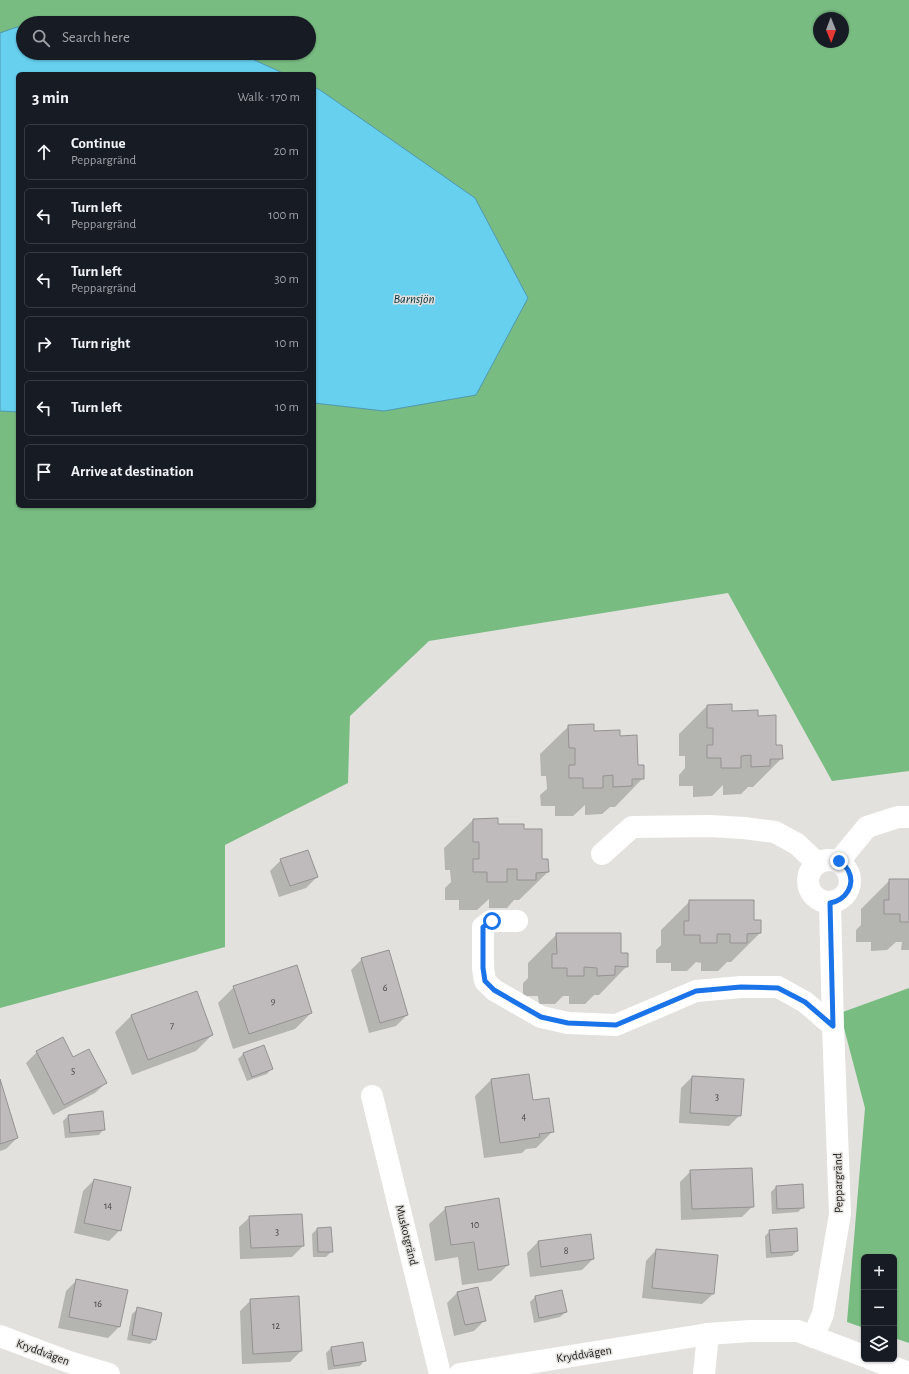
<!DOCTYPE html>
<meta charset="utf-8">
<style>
body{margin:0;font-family:"Alegreya Sans",sans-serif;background:#242831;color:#f1f3f6}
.controls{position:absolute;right:12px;bottom:12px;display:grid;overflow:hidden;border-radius:6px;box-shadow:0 1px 3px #0004}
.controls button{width:36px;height:36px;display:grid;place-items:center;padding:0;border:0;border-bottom:1px solid #363941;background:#171b24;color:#f1f3f6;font:20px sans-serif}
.compass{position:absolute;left:813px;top:12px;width:36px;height:36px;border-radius:50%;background:#171b24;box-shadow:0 1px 3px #0004;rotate:179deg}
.stop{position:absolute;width:12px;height:12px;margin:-9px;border:3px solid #1a73e8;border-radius:50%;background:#fff}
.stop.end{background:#1a73e8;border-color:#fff;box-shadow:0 1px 4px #0008}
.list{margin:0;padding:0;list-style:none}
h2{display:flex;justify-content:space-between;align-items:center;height:52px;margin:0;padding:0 16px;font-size:17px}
h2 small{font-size:13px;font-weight:400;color:#9ea1a6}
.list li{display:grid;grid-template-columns:26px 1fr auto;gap:12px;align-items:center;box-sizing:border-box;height:56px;margin:0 8px 8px;padding:0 8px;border:1px solid #363941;border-radius:6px}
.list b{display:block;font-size:15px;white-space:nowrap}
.list p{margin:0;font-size:13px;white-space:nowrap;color:#9ea1a6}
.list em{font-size:13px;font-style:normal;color:#9ea1a6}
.icon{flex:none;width:22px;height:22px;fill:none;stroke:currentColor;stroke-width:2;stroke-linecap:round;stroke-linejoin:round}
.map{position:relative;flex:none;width:909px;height:1374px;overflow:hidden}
.search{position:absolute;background:#171b24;box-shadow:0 1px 3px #0004;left:16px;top:16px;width:300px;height:44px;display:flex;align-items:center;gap:10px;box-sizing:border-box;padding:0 14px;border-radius:22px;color:#9ea1a6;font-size:15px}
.panel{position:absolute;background:#171b24;box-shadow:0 1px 3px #0004;left:16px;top:72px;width:300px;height:436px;border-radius:6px}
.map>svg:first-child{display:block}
.forest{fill:#79bc82;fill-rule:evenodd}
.water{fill:#67d0ef;stroke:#5099af}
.shadow{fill:#0003}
.building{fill:#bfbbbc;stroke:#959293}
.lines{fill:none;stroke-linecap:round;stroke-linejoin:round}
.minor{stroke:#fff;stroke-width:22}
.route{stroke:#1a73e8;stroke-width:5}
.labels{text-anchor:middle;stroke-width:3;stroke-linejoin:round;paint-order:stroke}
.number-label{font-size:10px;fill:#434242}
.street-label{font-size:12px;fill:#1a1a19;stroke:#e2e1de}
.water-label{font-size:13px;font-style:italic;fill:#00313e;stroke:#e2e1de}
</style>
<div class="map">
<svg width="909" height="1374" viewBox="0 0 909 1374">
<rect width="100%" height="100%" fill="#e2e1de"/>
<g class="forest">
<path d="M0 0H909V771L832 781 728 593 429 641 350 716 348 783 225 845V947L0 1008ZM819 18H843V42H819ZM23 23H309V53H23ZM18 74H314V506H18Z"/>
<polygon points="909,988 909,1343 894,1338 894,1257 864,1257 864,1328 847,1322 865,1108 840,1013"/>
</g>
<g class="water">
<polygon points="17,27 23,28 23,53 239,53 285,74 18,74 18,412 0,411 0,33"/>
<polygon points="314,87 320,90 475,198 528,298 476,395 384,411 314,403"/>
</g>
<g class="shadow">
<polygon points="707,706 731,712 757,717 782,758 753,787 748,787 741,794 723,795 723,785 712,796 693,797 693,786 679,786 679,775 685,768 685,756 679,756 679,734"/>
<polygon points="569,726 619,737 643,778 615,807 610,807 602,814 585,815 585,805 573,816 555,816 555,806 541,806 540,795 547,789 546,776 541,776 540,754"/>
<polygon points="473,820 523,830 548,872 519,900 514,900 507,908 489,908 489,899 477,910 459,910 459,900 445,900 445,888 451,882 450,870 445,870 444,848"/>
<polygon points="281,860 317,877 306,888 279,897 270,871"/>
<polygon points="890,880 909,880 909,950 901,950 902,942 896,942 887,950 871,951 871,942 856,942 856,930 861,925 861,909"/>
<polygon points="690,901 753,921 760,933 731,962 727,962 718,971 701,971 701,963 696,962 687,971 671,971 671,963 656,963 656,950 661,945 661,930"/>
<polygon points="557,934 620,953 627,966 599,995 594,995 585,1004 569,1004 569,996 563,996 555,1004 539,1004 538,996 523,996 523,983 528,978 528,963"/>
<polygon points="362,959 407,1015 396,1026 369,1033 351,970"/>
<polygon points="234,987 311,1013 295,1029 233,1049 218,1003"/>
<polygon points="196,992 212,1035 196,1051 132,1075 115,1032 131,1016"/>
<polygon points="37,1052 73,1059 106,1083 95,1093 53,1115 26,1063"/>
<polygon points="243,1054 272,1068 267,1074 247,1081 238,1059"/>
<polygon points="692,1077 740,1115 729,1126 679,1123 681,1088"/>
<polygon points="491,1080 532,1101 552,1132 536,1148 526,1149 522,1153 484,1158 475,1096"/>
<polygon points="0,1082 17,1138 6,1149 0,1151"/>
<polygon points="68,1116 104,1129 99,1135 65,1138 63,1121"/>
<polygon points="691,1171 753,1206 742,1217 681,1220 680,1182"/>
<polygon points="94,1180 120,1230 109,1241 74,1233 83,1191"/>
<polygon points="776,1187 803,1207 798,1212 772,1214 771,1192"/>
<polygon points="446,1208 508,1265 491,1281 462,1285 458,1257 435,1261 429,1224"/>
<polygon points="250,1217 303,1246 292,1257 240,1259 239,1227"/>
<polygon points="317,1229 332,1251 326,1257 313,1257 312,1234"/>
<polygon points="770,1231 797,1251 792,1256 766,1258 765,1236"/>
<polygon points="538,1242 593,1259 582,1270 530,1277 527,1253"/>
<polygon points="656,1250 713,1294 702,1304 642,1298 646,1261"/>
<polygon points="77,1280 126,1291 119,1327 108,1338 58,1328 66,1291"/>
<polygon points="458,1292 485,1320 474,1331 454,1336 447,1303"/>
<polygon points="535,1297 566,1312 560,1317 534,1323 530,1302"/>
<polygon points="251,1300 301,1351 290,1362 242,1364 240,1311"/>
<polygon points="138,1309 155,1339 150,1344 127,1340 132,1314"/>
<polygon points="331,1348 365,1360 360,1366 328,1370 326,1353"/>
</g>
<g class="building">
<polygon points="732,704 732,711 758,710 758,716 776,715 776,745 782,745 783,759 770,759 770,766 751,767 751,755 741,756 741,768 721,768 721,758 707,758 707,745 713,745 713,728 707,728 707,705"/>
<polygon points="594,724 594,731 620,730 620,736 637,735 638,765 644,765 644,779 632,779 632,786 613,787 613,775 603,776 603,788 583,788 583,778 569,778 569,765 575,765 575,748 569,748 568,725"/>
<polygon points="498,818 498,824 524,824 524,829 542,829 542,859 548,859 549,872 536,873 536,880 517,880 517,869 507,869 507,882 487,882 487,872 473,872 473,859 479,859 479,842 473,842 473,819"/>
<polygon points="308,850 318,877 290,886 280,859"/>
<polygon points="889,879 909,879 909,922 900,922 900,914 884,914 884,900 889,900"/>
<polygon points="689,900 754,900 754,920 761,920 761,933 747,934 747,943 730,943 730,934 717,934 717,943 700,943 700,935 684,935 684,921 689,921"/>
<polygon points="556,933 621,933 621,953 628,953 628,967 615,966 615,975 597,976 597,968 584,967 584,976 567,976 567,968 552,968 552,954 557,954"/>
<polygon points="389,950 408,1015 380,1023 361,958"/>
<polygon points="297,965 312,1013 249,1034 233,986"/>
<polygon points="197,991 213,1035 148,1060 131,1015"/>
<polygon points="63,1037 73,1057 89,1049 107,1083 64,1105 36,1051"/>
<polygon points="264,1045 273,1069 252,1077 243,1053"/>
<polygon points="529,1074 533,1100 549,1098 554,1132 539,1134 540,1137 500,1143 491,1079"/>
<polygon points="692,1076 744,1079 741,1116 690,1113"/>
<polygon points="0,1079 18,1138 0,1144"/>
<polygon points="103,1111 105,1130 70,1133 68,1115"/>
<polygon points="752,1168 754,1207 692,1209 690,1170"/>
<polygon points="94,1179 131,1187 121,1231 84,1223"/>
<polygon points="803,1184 804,1208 777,1209 776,1186"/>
<polygon points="499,1198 509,1265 478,1270 474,1242 451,1245 445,1207"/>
<polygon points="302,1214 304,1246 251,1248 249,1216"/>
<polygon points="331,1227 333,1252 318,1252 317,1228"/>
<polygon points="797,1228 798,1251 771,1253 769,1230"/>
<polygon points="591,1234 594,1259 541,1267 538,1241"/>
<polygon points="656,1249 718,1255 714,1294 652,1288"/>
<polygon points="76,1279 128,1290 120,1327 69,1317"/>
<polygon points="478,1287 486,1321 465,1325 457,1292"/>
<polygon points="562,1290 567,1312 539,1318 535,1296"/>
<polygon points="299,1296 302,1351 253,1354 250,1299"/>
<polygon points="137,1307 162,1313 156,1340 132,1335"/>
<polygon points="363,1342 366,1361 334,1366 331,1347"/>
</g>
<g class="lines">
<g class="minor">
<polyline points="602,854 632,827 709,826 744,828 775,832 797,844 817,863"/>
<circle cx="829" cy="881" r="21"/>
<polyline points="839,861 867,827 898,817 909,817"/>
<polyline points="830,903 833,1026"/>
<polyline points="517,921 491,921 483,927 483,968 485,981 494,990 541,1017 568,1023 616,1025 696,991 741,987 778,987 805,1002 833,1026 840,1214 823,1314 813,1337"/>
<polyline points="372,1096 440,1374"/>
<polyline points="0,1336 69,1362 109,1374"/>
<polyline points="871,1359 909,1373"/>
<polyline points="460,1374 708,1334 750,1331 798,1331 864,1356"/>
<polyline points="704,1374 708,1334"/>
</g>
</g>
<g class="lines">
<path class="route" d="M492 921 483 927V968L485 981 494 990 541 1017 568 1023 616 1025 696 991 741 987 778 988 805 1002 833 1026 830 903C846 900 856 885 848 870 846 866 842 864 839 861"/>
</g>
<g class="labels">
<g class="number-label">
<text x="385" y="991">6</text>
<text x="273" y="1004">9</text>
<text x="172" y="1029">7</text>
<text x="73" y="1074">5</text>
<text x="717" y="1100">3</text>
<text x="524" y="1120">4</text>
<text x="108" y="1209">14</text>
<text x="475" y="1228">10</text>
<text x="277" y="1235">3</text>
<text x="566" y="1254">8</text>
<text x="98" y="1307">16</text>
<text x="276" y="1329">12</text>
</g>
<g class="street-label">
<text transform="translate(838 1183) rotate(-91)" y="4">Peppargränd</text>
<text transform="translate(407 1235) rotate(76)" y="4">Muskotgränd</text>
<text transform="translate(43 1352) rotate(20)" y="4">Kryddvägen</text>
<text transform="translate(584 1354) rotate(-9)" y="4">Kryddvägen</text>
</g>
<g class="water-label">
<text x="414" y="303">Barnsjön</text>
</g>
</g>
</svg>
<div class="controls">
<button>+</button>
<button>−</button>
<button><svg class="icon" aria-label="layers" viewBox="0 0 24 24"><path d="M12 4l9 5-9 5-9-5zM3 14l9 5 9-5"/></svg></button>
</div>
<svg class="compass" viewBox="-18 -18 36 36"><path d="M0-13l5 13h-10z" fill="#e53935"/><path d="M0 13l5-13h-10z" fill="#9ea1a6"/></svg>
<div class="stop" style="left:492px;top:921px"></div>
<div class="stop end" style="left:839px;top:861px"></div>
<div class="search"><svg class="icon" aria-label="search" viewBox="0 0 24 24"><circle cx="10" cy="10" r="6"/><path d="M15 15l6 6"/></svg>Search here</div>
<section class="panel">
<h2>3 min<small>Walk · 170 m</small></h2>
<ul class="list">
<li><svg class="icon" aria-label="ahead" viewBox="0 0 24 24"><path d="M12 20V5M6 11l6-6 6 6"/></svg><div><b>Continue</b><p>Peppargränd</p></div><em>20 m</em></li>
<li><svg class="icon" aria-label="left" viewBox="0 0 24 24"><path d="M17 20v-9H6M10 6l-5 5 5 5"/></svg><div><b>Turn left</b><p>Peppargränd</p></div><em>100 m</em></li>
<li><svg class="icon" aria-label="left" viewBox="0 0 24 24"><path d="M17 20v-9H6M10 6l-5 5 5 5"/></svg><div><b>Turn left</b><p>Peppargränd</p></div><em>30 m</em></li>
<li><svg class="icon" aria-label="right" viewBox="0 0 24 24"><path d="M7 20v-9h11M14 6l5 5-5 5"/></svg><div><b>Turn right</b></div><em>10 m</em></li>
<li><svg class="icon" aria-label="left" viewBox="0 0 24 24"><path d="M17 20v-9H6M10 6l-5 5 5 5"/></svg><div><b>Turn left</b></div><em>10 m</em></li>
<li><svg class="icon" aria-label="arrive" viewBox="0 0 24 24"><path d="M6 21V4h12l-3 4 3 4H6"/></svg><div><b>Arrive at destination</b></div></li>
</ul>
</section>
</div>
